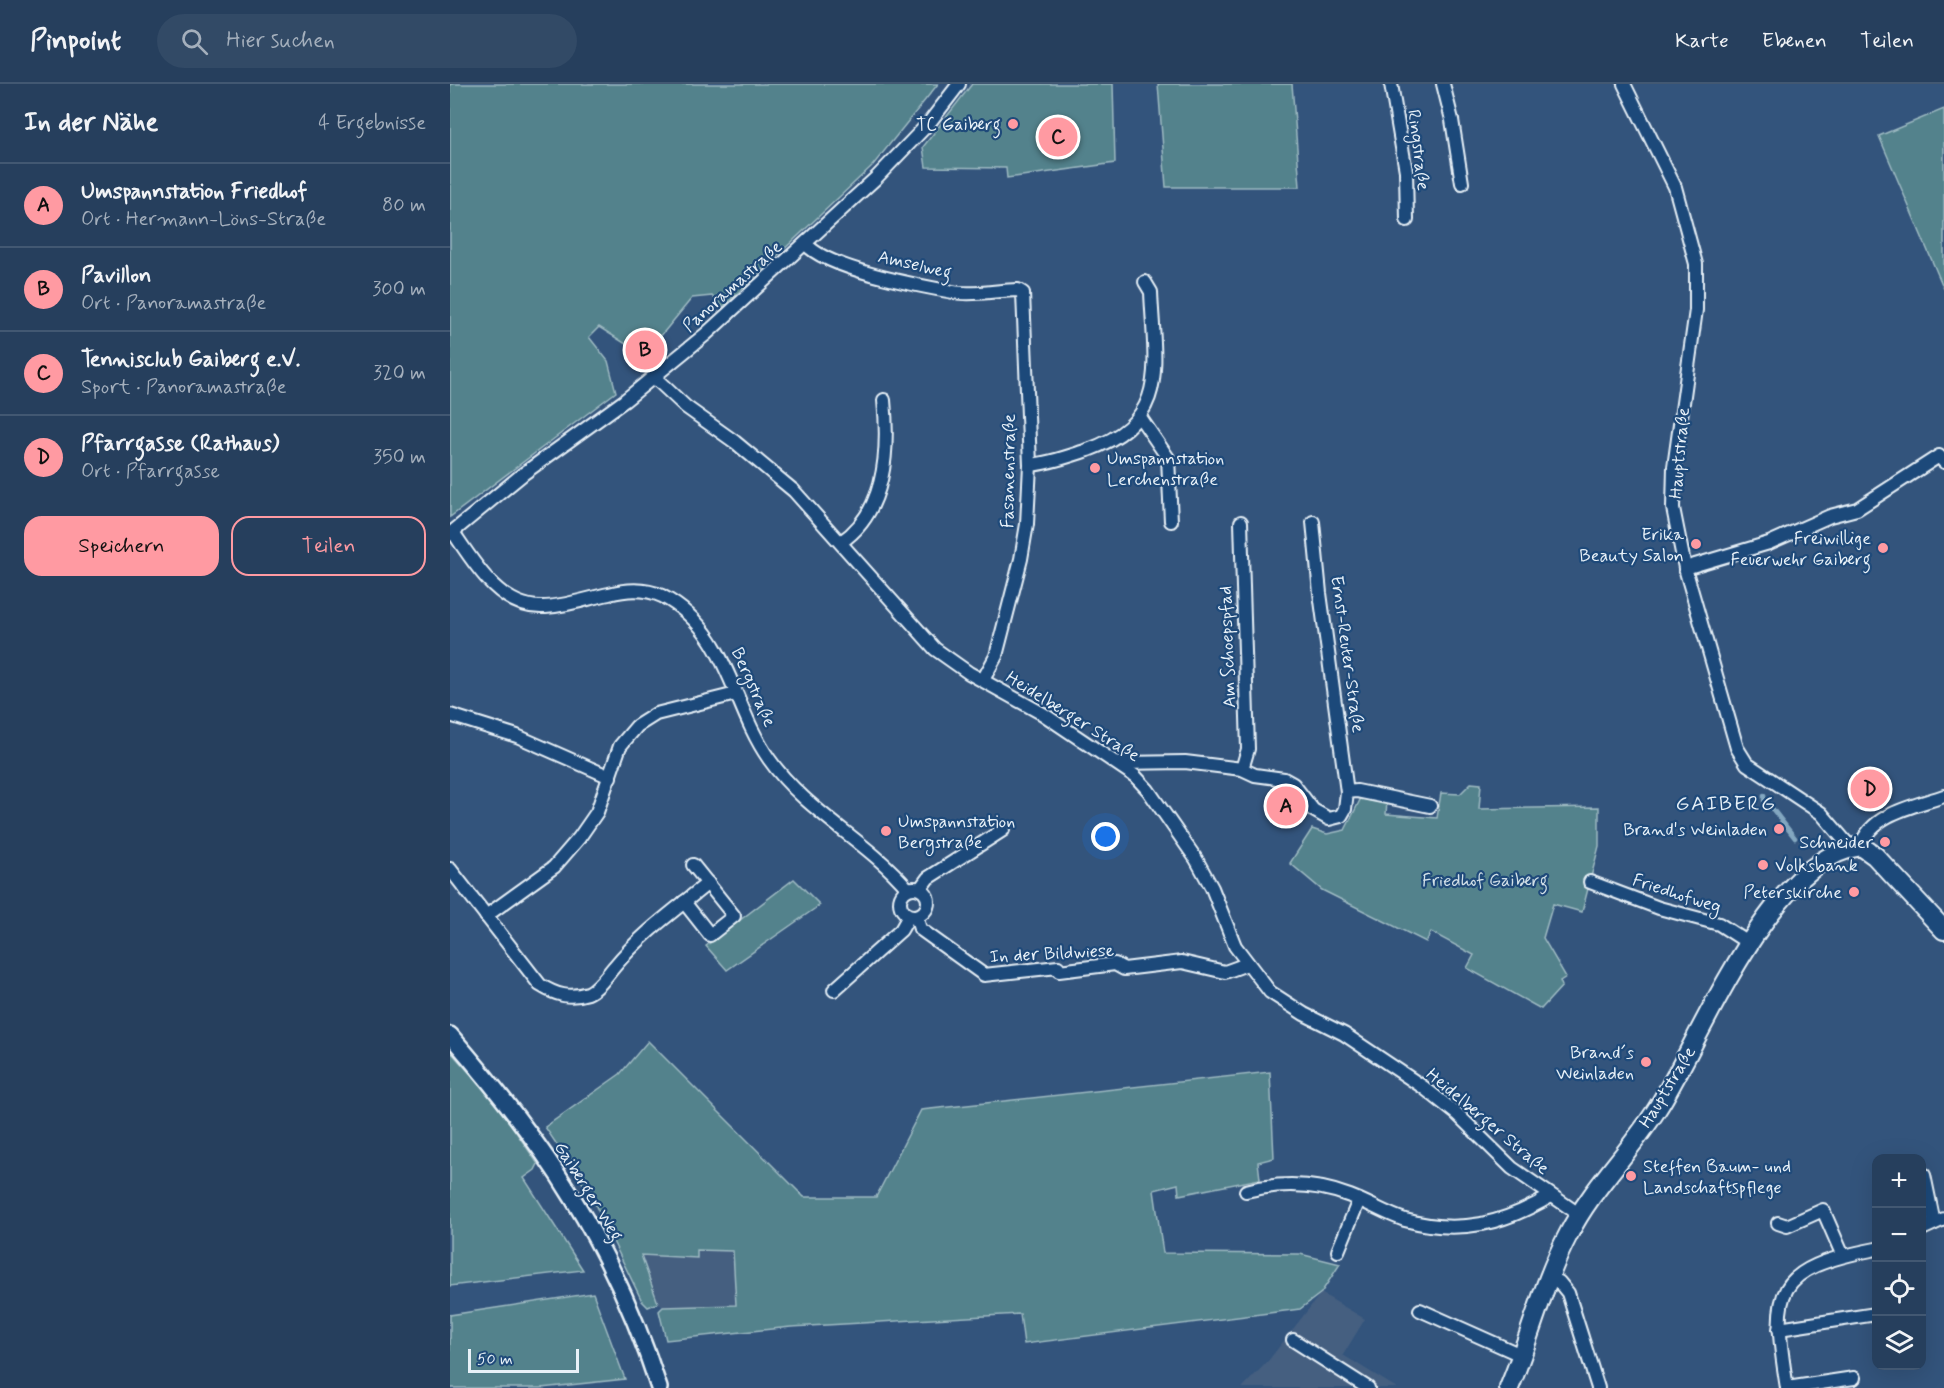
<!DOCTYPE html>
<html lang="de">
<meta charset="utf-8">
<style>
body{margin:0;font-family:Mynerve,sans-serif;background:#324a66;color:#f1f3f6}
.controls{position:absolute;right:18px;bottom:18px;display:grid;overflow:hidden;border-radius:12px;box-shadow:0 6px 24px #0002}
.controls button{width:54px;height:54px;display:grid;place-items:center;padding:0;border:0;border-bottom:2px solid #425872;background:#263f5d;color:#f1f3f6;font:30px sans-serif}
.scale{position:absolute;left:18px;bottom:15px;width:111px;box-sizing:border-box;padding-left:6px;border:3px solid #e8f1f8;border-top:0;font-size:16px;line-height:21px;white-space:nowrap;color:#e8f1f8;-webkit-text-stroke:4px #1f4a7a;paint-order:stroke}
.you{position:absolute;left:656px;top:753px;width:21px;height:21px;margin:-15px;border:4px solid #fff;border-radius:50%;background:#1a73e8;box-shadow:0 0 0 9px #1a73e833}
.badge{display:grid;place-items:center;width:39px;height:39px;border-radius:50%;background:#ff9aa2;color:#111;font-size:20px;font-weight:700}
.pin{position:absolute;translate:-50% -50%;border:3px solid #fff;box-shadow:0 2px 6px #0006}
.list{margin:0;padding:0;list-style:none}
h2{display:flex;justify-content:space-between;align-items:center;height:78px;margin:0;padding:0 24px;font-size:26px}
h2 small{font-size:20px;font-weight:400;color:#a4afbc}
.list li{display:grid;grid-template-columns:39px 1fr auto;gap:18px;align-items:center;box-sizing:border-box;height:84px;padding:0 24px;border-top:2px solid #425872}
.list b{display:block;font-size:22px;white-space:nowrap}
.list p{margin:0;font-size:20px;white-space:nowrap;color:#a4afbc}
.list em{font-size:20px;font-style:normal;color:#a4afbc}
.actions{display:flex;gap:12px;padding:18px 24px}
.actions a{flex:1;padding:14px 0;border:2px solid #ff9aa2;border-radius:18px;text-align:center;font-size:21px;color:#ff9aa2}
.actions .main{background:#ff9aa2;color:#111}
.icon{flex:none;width:33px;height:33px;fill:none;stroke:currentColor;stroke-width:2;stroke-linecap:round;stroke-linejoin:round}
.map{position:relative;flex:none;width:1494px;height:1304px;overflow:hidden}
header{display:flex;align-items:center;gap:36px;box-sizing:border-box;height:84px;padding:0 30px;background:#263f5d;border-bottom:2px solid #425872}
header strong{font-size:28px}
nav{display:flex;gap:33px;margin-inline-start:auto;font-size:21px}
.search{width:420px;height:54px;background:#324a66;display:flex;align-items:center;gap:15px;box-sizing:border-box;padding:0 21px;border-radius:33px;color:#a4afbc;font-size:22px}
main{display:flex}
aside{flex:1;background:#263f5d}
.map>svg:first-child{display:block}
.built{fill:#445e80}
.green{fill:#53828c;stroke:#9ebac2;stroke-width:1.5}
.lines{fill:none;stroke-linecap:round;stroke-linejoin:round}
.stream{stroke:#83a7c0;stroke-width:4.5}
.minor-casing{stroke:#e8f1f8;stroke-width:16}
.tertiary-casing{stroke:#e8f1f8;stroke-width:20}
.secondary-casing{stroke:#e8f1f8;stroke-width:22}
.minor{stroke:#1f4a7a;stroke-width:12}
.tertiary{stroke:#1f4a7a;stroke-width:15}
.secondary{stroke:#1f4a7a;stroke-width:18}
.poi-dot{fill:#ff9aa2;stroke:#1f4a7a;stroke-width:2}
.labels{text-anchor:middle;stroke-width:4.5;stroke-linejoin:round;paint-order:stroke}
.poi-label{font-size:18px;fill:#e8f1f8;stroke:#1f4a7a;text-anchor:end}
.street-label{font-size:18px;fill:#e8f1f8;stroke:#1f4a7a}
.park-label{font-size:18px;fill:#d2e0e8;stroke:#1f4a7a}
.quarter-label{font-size:21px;letter-spacing:1.5px;fill:#e8f1f8;stroke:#1f4a7a}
</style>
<header>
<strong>Pinpoint</strong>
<div class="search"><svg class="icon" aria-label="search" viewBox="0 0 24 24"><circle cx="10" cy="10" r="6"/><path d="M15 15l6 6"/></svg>Hier suchen</div>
<nav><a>Karte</a><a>Ebenen</a><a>Teilen</a></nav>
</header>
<main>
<aside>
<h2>In der Nähe<small>4 Ergebnisse</small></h2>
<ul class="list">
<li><span class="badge">A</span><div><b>Umspannstation Friedhof</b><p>Ort · Hermann-Löns-Straße</p></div><em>80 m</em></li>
<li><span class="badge">B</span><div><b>Pavillon</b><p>Ort · Panoramastraße</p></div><em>300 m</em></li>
<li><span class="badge">C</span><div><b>Tennisclub Gaiberg e.V.</b><p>Sport · Panoramastraße</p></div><em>320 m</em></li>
<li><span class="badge">D</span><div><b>Pfarrgasse (Rathaus)</b><p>Ort · Pfarrgasse</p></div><em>350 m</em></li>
</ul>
<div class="actions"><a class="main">Speichern</a><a>Teilen</a></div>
</aside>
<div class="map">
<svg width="1494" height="1304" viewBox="0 0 1494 1304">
<rect width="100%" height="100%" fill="#33547c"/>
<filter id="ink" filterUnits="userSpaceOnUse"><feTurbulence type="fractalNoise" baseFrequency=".0167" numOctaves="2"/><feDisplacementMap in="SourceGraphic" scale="12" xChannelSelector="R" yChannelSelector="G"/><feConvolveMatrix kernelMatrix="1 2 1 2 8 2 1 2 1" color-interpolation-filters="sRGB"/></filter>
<g filter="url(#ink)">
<g class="built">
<polygon points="247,1166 283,1167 286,1221 213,1223 208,1219 190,1171 247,1174"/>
<polygon points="871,1209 915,1235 893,1271 947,1304 792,1304 818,1277"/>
</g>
<g class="green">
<polygon points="0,0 488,0 423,81 273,223 262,212 242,214 209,254 179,262 149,243 139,253 158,277 166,308 0,433"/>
<polygon points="522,0 663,0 665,79 557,94 556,84 476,83 473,63"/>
<polygon points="708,0 842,0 850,103 716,103"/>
<polygon points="1494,25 1494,205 1429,52"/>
<polygon points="1021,699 1031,700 1029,725 1149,723 1149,762 1132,828 1103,820 1093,854 1116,893 1110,897 1112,902 1091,925 1017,884 1024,871 981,848 976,858 872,806 840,779 862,745 877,750 895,746 911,714 937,717 936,730 987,734 991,709 1010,710"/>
<polygon points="344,795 370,821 277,886 256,862"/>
<polygon points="198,957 354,1113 426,1113 471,1026 820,988 824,1074 808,1078 810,1095 729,1111 728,1100 704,1106 713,1169 850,1170 890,1180 871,1209 850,1225 574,1260 570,1230 341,1243 216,1256 209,1227 213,1223 286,1221 283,1167 247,1166 247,1174 191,1171 208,1219 198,1223 192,1217 140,1110 95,1043 170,990"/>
<polygon points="0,967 44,1016 88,1080 85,1086 74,1094 133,1186 0,1202"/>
<polygon points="143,1209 175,1295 91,1304 0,1304 0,1231"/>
</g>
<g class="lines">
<g class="stream">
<polyline points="1314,711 1314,717 1321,720"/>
<polyline points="1321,723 1345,754"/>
</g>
<defs>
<g id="minor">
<polyline points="941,0 956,87 957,136"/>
<polyline points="993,0 1002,36 1012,99"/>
<polyline points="1174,0 1225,103 1246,180 1246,226 1224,383 1223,424 1235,484 1287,664 1297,680 1371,729 1401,764"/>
<path d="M356 160C377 185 470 202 503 208 523 212 548 206 568 206L573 209 580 381 577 440 571 475 546 572 533 596"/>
<polyline points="204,293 236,323 285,358 344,407 485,565 519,589 593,630 685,692 698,706 746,775 762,804 785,862 820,908 854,930 894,950 973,1003 1007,1030 1062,1084 1130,1131"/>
<polyline points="690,333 718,374 721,437"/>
<path d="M580 381C601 379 619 372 638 366 721 336 704 281 701 208L695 198"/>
<polyline points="791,438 798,665 792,685"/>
<polyline points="863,438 870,509 897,708"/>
<path d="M3 448C24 479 50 524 92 523 114 523 138 514 159 510 177 505 195 504 212 512 280 548 280 619 319 675 356 728 417 756 458 805"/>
<polyline points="0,450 73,390 174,317 256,250 426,94 479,39 509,0"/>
<path d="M391 458C437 427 439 365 434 316"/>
<polyline points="1235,484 1319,459 1380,432 1407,425 1489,372 1494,378"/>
<polyline points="0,631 67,652 160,693"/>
<polyline points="670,679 735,678 792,685 805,691 834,695 843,700 863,726 879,735 891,732 895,725 897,708 907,707 980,722"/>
<path d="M1411 762C1421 729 1466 722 1494 712"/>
<path d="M0 785 90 901C106 911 119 915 138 909 148 905 157 891 164 883 191 850 225 826 258 799"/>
<polyline points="1140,798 1209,824 1269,840 1300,860"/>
<circle cx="464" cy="818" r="14"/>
<polyline points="470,805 478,794 553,746"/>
<polyline points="234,818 260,851 284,832 243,781"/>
<polyline points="36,832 104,783 129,754 147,728 170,662 187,642 206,630 286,610"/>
<polyline points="466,832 470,845 534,891 608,883 609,887 665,880 674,885 732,878 775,888 797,880"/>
<polyline points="384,906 451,846 459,832"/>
<polyline points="1474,1091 1484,1139"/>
<path d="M796 1107C831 1098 866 1099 900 1112 919 1119 936 1130 955 1136 1010 1151 1053 1140 1101 1112"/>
<polyline points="1328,1139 1337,1142 1373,1126 1393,1172"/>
<polyline points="1472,1145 1494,1135"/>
<polyline points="888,1167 909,1116"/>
<polyline points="1100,1194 1109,1198 1118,1209 1148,1304"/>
<polyline points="970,1226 1073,1272"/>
<polyline points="1329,1245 1426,1230"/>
<polyline points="843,1256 918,1304"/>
<path d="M1337 1304C1321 1205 1323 1185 1426 1165"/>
<polyline points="1337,1304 1404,1294"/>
</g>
<path id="tertiary" d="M0 951C98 1064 163 1161 209 1304"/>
<path id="secondary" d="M1059 1304C1080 1254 1093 1199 1118 1151 1141 1105 1180 1068 1207 1025 1251 956 1320 773 1411 762L1425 772 1494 846"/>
</defs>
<use href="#minor" class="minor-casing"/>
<use href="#tertiary" class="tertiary-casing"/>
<use href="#secondary" class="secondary-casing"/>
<use href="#minor" class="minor"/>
<use href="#tertiary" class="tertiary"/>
<use href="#secondary" class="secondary"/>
</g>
</g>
<g class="poi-dot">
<circle cx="563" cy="40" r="6"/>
<circle cx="645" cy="384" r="6"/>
<circle cx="1246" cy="460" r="6"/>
<circle cx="1433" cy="464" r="6"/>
<circle cx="1329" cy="745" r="6"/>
<circle cx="436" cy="747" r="6"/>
<circle cx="1435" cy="758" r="6"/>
<circle cx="1313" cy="781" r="6"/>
<circle cx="1404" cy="808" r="6"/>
<circle cx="1196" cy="978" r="6"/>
<circle cx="1181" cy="1092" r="6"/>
</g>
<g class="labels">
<g class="poi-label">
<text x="551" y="46">TC Gaiberg</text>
<text x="657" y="380" text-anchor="start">Umspannstation<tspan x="657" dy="21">Lerchenstraße</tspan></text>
<text x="1234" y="456">Erika<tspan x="1234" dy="21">Beauty Salon</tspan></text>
<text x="1421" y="460">Freiwillige<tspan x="1421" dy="21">Feuerwehr Gaiberg</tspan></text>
<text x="448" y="743" text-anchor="start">Umspannstation<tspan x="448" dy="21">Bergstraße</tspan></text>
<text x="1317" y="751">Brand's Weinladen</text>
<text x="1423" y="764">Schneider</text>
<text x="1325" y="787" text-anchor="start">Volksbank</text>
<text x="1392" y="814">Peterskirche</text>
<text x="1184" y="974">Brand´s<tspan x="1184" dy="21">Weinladen</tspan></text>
<text x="1193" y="1088" text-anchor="start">Steffen Baum- und<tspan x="1193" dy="21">Landschaftspflege</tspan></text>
</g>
<g class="street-label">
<text transform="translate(969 66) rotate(83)" y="6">Ringstraße</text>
<text transform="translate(465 180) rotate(13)" y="6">Amselweg</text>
<text transform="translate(282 202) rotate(-42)" y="6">Panoramastraße</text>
<text transform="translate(1229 369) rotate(-85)" y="6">Hauptstraße</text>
<text transform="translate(558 387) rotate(-89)" y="6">Fasanenstraße</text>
<text transform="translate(777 563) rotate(-92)" y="6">Am Schoepspfad</text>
<text transform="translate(898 570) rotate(82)" y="6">Ernst-Reuter-Straße</text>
<text transform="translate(304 603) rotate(66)" y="6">Bergstraße</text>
<text transform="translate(623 632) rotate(32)" y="6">Heidelberger Straße</text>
<text transform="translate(1227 809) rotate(18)" y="6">Friedhofweg</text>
<text transform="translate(602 869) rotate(-3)" y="6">In der Bildwiese</text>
<text transform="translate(1217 1003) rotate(-59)" y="6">Hauptstraße</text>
<text transform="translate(1038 1037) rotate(40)" y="6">Heidelberger Straße</text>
<text transform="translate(139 1107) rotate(58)" y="6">Gaiberger Weg</text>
</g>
<g class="park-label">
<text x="1035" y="802">Friedhof Gaiberg</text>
</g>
<g class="quarter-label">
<text x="1276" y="726">GAIBERG</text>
</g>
</g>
</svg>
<div class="controls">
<button>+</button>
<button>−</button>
<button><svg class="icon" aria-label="locate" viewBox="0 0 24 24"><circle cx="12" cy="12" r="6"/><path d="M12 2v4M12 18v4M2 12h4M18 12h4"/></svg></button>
<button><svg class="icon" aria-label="layers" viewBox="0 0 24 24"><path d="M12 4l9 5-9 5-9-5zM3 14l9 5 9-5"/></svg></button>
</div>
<div class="scale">50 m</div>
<div class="you"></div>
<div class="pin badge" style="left:836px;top:722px">A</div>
<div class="pin badge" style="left:195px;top:266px">B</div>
<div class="pin badge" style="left:608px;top:53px">C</div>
<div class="pin badge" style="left:1420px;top:705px">D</div>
</div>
</main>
